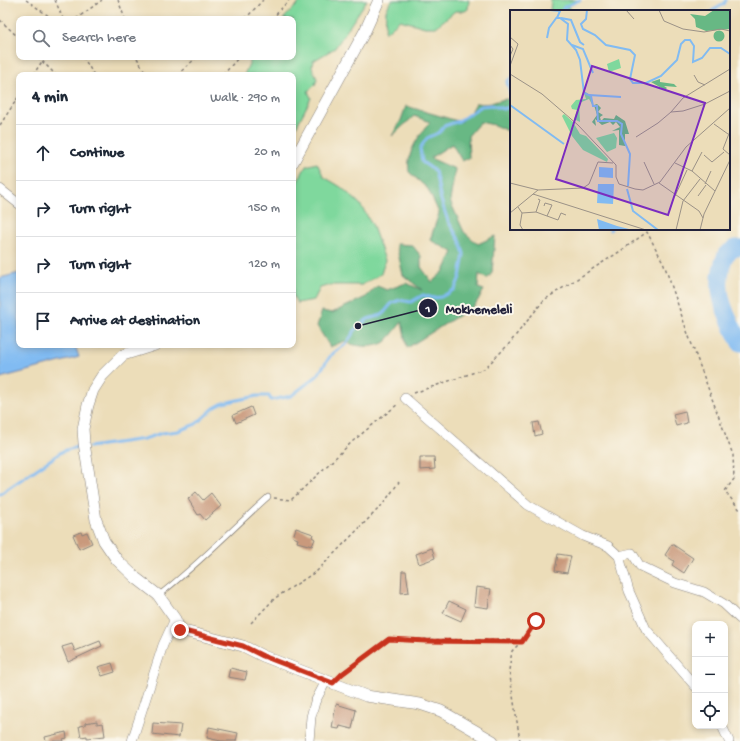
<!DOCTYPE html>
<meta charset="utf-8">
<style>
body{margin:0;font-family:"Gochi Hand",sans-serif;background:#f6f6f7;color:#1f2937}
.controls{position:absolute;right:12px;bottom:12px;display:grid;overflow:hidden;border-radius:8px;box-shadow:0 2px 6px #0003}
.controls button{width:36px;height:36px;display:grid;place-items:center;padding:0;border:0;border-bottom:1px solid #e0e1e3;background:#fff;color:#1f2937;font:20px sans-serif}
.stop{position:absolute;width:12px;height:12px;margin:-9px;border:3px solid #c8321e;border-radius:50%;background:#fff}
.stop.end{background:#c8321e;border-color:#fff;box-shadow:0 1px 4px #0008}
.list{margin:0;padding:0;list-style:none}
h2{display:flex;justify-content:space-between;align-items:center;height:52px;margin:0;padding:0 16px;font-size:17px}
h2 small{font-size:13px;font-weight:400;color:#747a83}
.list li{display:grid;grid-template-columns:26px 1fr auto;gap:12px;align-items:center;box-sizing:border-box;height:56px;padding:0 16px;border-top:1px solid #e0e1e3}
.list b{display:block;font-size:15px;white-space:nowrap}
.list em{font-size:13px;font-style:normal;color:#747a83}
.icon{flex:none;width:22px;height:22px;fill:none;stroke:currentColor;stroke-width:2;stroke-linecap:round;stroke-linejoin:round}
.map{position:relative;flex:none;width:740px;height:741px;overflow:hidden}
.search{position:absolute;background:#fff;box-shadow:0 2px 6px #0003;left:16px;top:16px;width:280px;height:44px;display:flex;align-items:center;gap:10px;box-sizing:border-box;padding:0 14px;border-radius:8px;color:#747a83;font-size:15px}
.panel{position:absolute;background:#fff;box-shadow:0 2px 6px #0003;left:16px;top:72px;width:280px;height:276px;border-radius:8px}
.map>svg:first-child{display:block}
.green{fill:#7fd89d;stroke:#507d6c}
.forest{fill:#67b884;stroke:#446d60}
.water{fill:#81bbf2;stroke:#526e96}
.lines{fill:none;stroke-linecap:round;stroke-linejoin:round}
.stream{stroke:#81bbf2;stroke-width:3}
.river{stroke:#81bbf2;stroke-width:17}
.building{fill:#c9997b}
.service-casing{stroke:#87807a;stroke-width:6}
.minor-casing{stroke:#87807a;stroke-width:10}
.tertiary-casing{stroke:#87807a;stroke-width:12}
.path{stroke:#87807a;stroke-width:1.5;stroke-dasharray:3 3;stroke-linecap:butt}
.service{stroke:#fff;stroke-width:4.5}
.minor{stroke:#fff;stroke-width:9}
.tertiary{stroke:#fff;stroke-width:11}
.route{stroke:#c8321e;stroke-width:5}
.inset-river{fill:none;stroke:#81bbf2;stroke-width:2}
.inset-road{fill:none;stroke:#9b9287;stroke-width:1}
.view{fill:#7b2cbf;fill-opacity:0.15;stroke:#7b2cbf;stroke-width:2}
.inset-edge{fill:none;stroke:#22223b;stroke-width:2}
.leader{fill:none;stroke:#22223b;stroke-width:1.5}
.callout-dot{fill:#22223b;stroke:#fbf7ec;stroke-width:1.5}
.mark-label{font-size:12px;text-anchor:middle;font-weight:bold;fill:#fff}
.callout-label{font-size:13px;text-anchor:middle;font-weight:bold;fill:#22223b;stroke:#fbf7ec;stroke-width:4;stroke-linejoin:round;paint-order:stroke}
</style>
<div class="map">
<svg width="740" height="741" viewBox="0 0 740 741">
<rect width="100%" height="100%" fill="#fbf7ec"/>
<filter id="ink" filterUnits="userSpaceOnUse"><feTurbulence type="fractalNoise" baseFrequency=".025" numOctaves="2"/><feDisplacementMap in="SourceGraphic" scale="8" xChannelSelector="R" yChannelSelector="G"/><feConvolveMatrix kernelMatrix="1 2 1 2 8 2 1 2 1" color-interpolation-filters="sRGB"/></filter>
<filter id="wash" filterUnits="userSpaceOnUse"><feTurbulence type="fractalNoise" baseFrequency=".012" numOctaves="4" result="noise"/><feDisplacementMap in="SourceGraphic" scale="16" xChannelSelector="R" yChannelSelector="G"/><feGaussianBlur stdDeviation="0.9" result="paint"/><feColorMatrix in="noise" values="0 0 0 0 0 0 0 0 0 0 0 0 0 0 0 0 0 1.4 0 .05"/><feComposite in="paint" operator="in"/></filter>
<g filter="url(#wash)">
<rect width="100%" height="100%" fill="#ecddb9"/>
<g class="green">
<polygon points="302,0 367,0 335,48 313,61 312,67 317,79 315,85 308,91 311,98 293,133 293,75 244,75 252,57 293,57 293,19 283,19"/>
<polygon points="391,0 469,0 468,9 465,11 455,11 436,27 425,27 400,20 385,33 386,11"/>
<polygon points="551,0 580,0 569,5 569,11 550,11"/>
<polygon points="317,163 324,177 341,187 360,204 372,224 385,260 381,274 362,285 330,285 320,288 314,300 297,303 293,296 293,190 306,166"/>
</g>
<path class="forest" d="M511 90 510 132 494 125 480 122 468 136 469 158 462 161 452 144 430 158 455 169 450 201 464 232 478 244 495 236 492 273 487 279 479 274 478 288 484 290 475 305 407 348 402 322C397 328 392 335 386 341 376 349 354 347 344 341L330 347 317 326 322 311 332 313 366 297 377 286 387 290 406 283 422 290 403 275 396 244 412 245 421 256V267L432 282 444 271 453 252 430 240 439 213 428 189 409 172C406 153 418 137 430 122L414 116 392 136 401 120 406 106 461 122 471 112 476 103C493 106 495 99 510 99Z"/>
<polygon class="water" points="19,273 19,345 75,345 79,357 0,378 0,278"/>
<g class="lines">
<g class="stream">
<polyline points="562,11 564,7 580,0"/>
<polyline points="712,11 724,4 726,0"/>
<polyline points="511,78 507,82 511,96"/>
<polyline points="610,230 611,229"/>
<polyline points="89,447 144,439 162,433 178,431 196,424 214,408 223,403 257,396 269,396 271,400 291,396 317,376 331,355 346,344 358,326 368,319 382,315 392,303 400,300 411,302 423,295 433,298 441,297 455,289 460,277 464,254 460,241 448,221 441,200 435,171 422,162 420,148 427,138 440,132 444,126 459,121 481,106 491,105 503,109 510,107 511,104"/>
<polyline points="0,494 63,451 77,447"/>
</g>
<path class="river" d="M740 248H735L726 254C711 289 725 312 740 343"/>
</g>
<g id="blocks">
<g class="building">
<polygon points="251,407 254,415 236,423 233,415"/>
<polygon points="685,411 687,423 676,426 673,414"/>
<polygon points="539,422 542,434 535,436 533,423"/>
<polygon points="420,457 434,457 435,469 420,470"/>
<polygon points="196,492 203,500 211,493 221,506 205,520 200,514 198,515 188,499"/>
<polygon points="296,528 313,534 312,537 315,539 312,546 297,542 298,539 293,537"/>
<polygon points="81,532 82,534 87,532 92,543 79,549 73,535"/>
<polygon points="672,544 693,558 684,573 672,565 674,561 665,555"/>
<polygon points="432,548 435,558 419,564 416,554"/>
<polygon points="558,554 571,556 567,573 555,571"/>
<polygon points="402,571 406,571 409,592 401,593"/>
<polygon points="476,587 491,589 488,608 474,606"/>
<polygon points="449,601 466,609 461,621 443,613"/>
<polygon points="100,641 102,646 68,662 62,647 72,644 75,651"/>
<polygon points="112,663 115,672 102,676 98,667"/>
<polygon points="230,668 247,672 245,680 228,677"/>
<polygon points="336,704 356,710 352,729 340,726 339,729 332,728"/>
<polygon points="97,721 97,724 103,723 105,736 87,738 87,736 81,737 79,726 85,725 85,723"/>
<polygon points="153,723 181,725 179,737 152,734"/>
<polygon points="209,727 238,733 236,741 221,741 207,738"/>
<polygon points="66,732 67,738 63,739 64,741 46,741 45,737"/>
</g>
</g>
</g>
<g filter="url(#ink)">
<use href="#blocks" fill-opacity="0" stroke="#87807a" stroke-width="1"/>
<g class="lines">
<defs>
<path id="service" d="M159 595C198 565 231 530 268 497"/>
<g id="minor">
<polyline points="0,189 19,204"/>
<polyline points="405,398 528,505 583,536 608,546 619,556 629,591 646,629 695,686"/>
<polyline points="619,556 632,553 640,566 675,583 704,592 724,604 740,619"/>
<polyline points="722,726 729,741"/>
<polyline points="132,741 163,645 175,619"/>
<polyline points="309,741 311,717 315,702 326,681"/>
</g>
<g id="tertiary">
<polyline points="293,162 365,31 379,0"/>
<polyline points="155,345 123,355 102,376 93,390 88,405 83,429 84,443 96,520 104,541 117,560 136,578 158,595 175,619 180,630 243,646 263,656 366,696 420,704 441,711 493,741"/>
</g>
</defs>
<use href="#service" class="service-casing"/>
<use href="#minor" class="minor-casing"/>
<use href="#tertiary" class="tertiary-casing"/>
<g class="path">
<polyline points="26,0 53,19"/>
<polyline points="55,0 63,19"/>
<polyline points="118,0 125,19"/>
<polyline points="76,19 102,0"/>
<polyline points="245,19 263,0"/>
<polyline points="272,19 289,0"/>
<polyline points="0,20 19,38"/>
<polyline points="38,57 56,75"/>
<polyline points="83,57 94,75"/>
<polyline points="137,58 147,75"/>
<polyline points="33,75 45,57"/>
<polyline points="177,75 197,57"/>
<polyline points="223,75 239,57"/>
<polyline points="0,125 19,96"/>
<polyline points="414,393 484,369 508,345 544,300 619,252 647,232 664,264 688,334 733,455 734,479 725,491 740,510"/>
<polyline points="274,498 291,500 353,441 398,404"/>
<polyline points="251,623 275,598 317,571 383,504 399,482"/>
<polyline points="340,675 389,639 522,641"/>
<polyline points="520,741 509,670 512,651 522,641 536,621"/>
</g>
<use href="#service" class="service"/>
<use href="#minor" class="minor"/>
<use href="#tertiary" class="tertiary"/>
</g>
</g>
<g class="lines" filter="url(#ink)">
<polyline class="route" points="180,630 243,646 263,656 333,683 342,674 389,639 426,641 522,642 536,621"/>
</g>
<g transform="translate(510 10)">
<rect width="220" height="220" fill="#ecddb9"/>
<path d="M109 49 111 58 99 62 97 54ZM73 80 81 86 83 96 79 89 69 93 70 112 64 109 67 100 62 99 61 96 66 90 76 89ZM54 104 63 112 70 124 76 126 98 149 97 152 73 140 62 126 52 106ZM104 123 107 128 106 138 97 142 86 128Z" fill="#7fd89d"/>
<path d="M204 0H220V19L196 21 186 17 185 9 180 4 195 6ZM203.5 26a5.5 5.5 0 1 1 11 0a5.5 5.5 0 1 1-11 0ZM150 69V72L164 74 167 77 154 76 157 78 155 80 141 72ZM87 94 91 98 88 102 93 105 90 107 91 111 94 108 104 109 106 105 115 111 119 124H115V136L109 135V120L102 121 110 117 106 112 103 115 100 112 92 115 85 109 86 116 82 112 87 105 84 95Z" fill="#67b884"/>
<path d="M89 157 103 158V168L89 167ZM88 174H104L103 194 87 193ZM87 209 107 216 123 220H89Z" fill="#81bbf2"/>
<path class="inset-river" d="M40 0 50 1 47 8H50L58 14 57 30 66 40 70 50 74 83 81 86 83 96H87L88 111H107L112 114 111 124 120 144 118 176M77 0 76 9 71 14 73 19 85 25 96 35 120 40 125 45 120 69 123 73H136L151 66 167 50 171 34 175 30H180L184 36 183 52 192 48 200 38H211L220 44M51 8 61 10 70 32 74 35M37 28 39 18 47 7M62 35 73 39 83 63M79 85 111 87M0 95 54 134M117 179 123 201 148 220"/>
<path class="inset-road" d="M116 0 124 9M149 0 154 11 173 19 194 22 211 19 220 21M0 27 8 34 0 56M0 35 3 39 0 46M0 64 32 84 68 115 106 155V167L109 174 125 179 133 180 150 172 176 137 220 98M184 65 188 72 195 75M161 102 173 88 220 59M204 114 218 124M220 121 213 139 220 145M126 127 148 113 161 102 173 101 195 94 220 81M194 145 202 152 214 142M134 152 144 174M165 153 182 161 205 181M182 161 192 142M0 173 28 180M149 173 189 201 193 208M195 174 201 161M23 184 136 220M165 186 177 160M188 186 196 175M34 196 35 193 42 195 37 206M8 197 12 203 26 202 48 210 51 203 56 205M26 202 30 190 28 189M0 203 28 180 73 178 79 174 88 152 103 153M12 203 10 215 13 220M166 220 173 191 190 169M190 220 194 204 220 150"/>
<path class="view" d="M82 56 195 93 158 205 46 169Z"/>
<rect width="220" height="220" class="inset-edge"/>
</g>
<path class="leader" d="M358 326L428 308"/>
<g class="callout-dot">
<circle cx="358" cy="326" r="4"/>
<circle cx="428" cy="308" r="10"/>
</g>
<g class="mark-label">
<text x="428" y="312">1</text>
</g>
<g class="callout-label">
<text x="479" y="313">Mokhemeleli</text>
</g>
</svg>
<div class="controls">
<button>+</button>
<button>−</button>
<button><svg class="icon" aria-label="locate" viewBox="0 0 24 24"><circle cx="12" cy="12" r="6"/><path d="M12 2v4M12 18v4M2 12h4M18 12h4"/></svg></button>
</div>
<div class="stop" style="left:536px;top:621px"></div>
<div class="stop end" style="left:180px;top:630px"></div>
<div class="search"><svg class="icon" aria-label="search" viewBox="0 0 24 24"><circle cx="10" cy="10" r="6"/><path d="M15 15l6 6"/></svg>Search here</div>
<section class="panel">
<h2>4 min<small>Walk · 290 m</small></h2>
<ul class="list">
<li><svg class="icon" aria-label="ahead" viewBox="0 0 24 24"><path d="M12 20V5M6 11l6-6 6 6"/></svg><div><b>Continue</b></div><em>20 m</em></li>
<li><svg class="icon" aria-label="right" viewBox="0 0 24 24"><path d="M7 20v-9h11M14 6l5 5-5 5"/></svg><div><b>Turn right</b></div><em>150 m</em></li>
<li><svg class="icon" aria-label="right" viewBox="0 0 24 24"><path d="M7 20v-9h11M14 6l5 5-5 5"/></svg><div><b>Turn right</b></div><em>120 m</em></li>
<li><svg class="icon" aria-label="arrive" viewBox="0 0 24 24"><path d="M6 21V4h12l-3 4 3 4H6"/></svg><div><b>Arrive at destination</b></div></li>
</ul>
</section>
</div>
